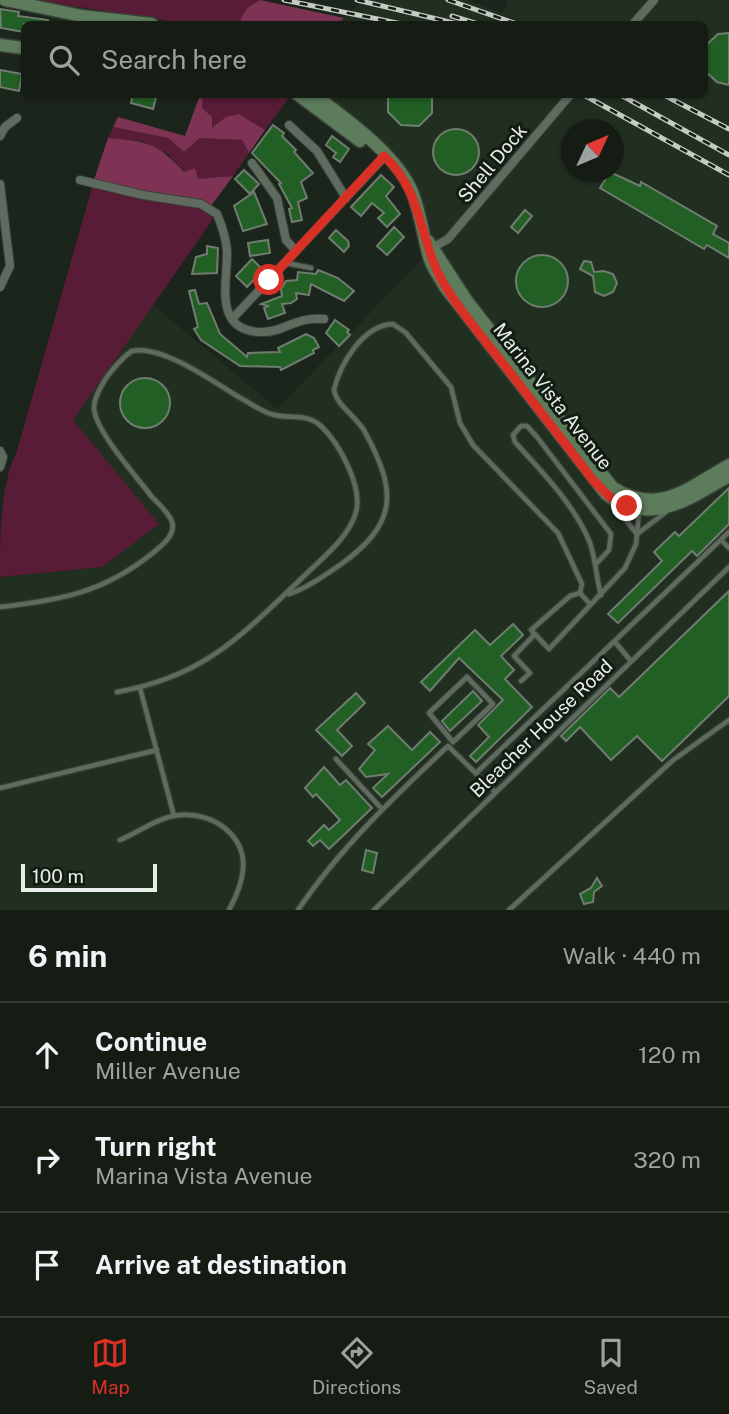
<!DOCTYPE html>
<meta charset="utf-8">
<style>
body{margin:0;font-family:"Public Sans",sans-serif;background:#222922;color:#f1f3f6}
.compass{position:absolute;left:561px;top:119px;width:63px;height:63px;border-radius:50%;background:#151c14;box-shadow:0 2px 5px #0004;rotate:46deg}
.scale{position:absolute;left:21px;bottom:18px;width:136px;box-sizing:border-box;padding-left:7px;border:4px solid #e8efe8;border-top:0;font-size:19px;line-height:24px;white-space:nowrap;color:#e8efe8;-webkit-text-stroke:5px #131c12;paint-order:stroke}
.stop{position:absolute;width:21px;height:21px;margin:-16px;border:5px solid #d93025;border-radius:50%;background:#fff}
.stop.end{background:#d93025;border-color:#fff;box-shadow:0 2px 7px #0008}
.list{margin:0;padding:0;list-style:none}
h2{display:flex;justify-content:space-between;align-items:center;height:91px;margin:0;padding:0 28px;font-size:30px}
h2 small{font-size:23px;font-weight:400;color:#9da1a0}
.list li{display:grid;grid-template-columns:46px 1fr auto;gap:21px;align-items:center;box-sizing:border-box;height:105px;padding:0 28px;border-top:2px solid #343a34}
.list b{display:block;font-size:26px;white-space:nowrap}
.list p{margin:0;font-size:23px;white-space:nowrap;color:#9da1a0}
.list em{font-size:23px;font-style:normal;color:#9da1a0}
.icon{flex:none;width:38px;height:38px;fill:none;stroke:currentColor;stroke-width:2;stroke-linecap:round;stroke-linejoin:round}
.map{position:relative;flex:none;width:729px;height:910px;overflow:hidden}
.search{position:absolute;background:#151c14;box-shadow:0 2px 5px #0004;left:21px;right:21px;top:21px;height:77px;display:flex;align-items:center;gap:18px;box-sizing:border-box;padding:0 24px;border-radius:10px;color:#9da1a0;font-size:26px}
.sheet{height:406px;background:#151c14}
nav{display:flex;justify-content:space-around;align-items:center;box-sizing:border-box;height:98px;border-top:2px solid #343a34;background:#151c14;font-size:19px;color:#9da1a0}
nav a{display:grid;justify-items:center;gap:4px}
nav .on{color:#d93025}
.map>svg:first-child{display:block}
.built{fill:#212f21;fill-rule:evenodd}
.green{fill:#581c37}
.forest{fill:#7f3354}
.building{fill:#225f24;stroke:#707c70;stroke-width:2}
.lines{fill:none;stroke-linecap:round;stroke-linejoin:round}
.lane-casing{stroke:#384038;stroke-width:7}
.street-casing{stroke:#384038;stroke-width:10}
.secondary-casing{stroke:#384038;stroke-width:15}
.lane{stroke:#606b5f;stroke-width:4.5}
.street{stroke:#606b5f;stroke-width:8}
.secondary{stroke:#5d7c5c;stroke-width:12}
.rail-casing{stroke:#c3cbc3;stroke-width:5}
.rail{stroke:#131c12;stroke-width:2.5;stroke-dasharray:8;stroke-linecap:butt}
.route{stroke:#d93025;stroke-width:9}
.labels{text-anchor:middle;stroke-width:6;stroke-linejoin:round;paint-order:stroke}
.street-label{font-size:19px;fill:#e8efe8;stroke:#131c12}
</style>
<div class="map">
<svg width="729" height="910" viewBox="0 0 729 910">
<rect width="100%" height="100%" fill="#1c251b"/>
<g class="built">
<path d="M363 0H466L503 13 508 0H729V465L664 499 613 488 434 247 404 176 313 95 704 94V24H338ZM572 130H614V172H572Z"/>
<polygon points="428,253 627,506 729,476 729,910 0,910 0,577 102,567 73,420 152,304 277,409"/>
</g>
<g class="green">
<polygon points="35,0 260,0 247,8 240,20 246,24 187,24"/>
<polygon points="203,95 291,95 265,130 239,114 212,129 202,108"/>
<polygon points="113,127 168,138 184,152 200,138 242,140 249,153 233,176 197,180 185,172 168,154 141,141 108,138"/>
<path d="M93 184 200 206 208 210 213 219 73 420 159 524 102 567 0 577C0 539 0 485 16 454Z"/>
</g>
<g class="forest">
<polygon points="260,0 344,18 338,24 246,24 240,20 247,8"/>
<polygon points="203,95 202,108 212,117 212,128 226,117 239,114 265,130 249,153 242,140 200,138 184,152 168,138 113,127 118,117 185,136 200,95"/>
<path d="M108 138C146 141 158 143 184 172L195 168 198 179 233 176 211 206 94 180Z"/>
</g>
<g class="building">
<polygon points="0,9 19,12 18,16 48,20 47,24 24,24 24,32 1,28"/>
<polygon points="729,33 729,85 717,82 704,70 704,47 718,34"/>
<polygon points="0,70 22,74 19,91 0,87"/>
<polygon points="133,94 157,94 153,109 131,103"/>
<polygon points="388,94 432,94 432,113 419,126 401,125 388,112"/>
<polygon points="273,125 284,133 282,136 296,150 294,152 313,173 301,182 307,198 298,202 302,220 292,222 289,209 292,208 279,184 281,183 252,153"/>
<circle cx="456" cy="152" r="23"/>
<polygon points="332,136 349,149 340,162 333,157 336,153 326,145"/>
<polygon points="244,170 259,184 250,194 235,179"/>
<polygon points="610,172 640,186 641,182 717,226 713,234 729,243 729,258 707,245 704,249 600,188"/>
<polygon points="381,175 394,187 386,196 400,214 387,227 378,218 384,213 372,203 361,216 351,207"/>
<polygon points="254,192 267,224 243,231 234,206"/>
<polygon points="525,210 532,216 518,233 511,227"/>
<polygon points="394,227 404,237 387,255 377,246"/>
<polygon points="336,230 348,241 349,246 344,252 329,238"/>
<polygon points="268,240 270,253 250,256 248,243"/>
<polygon points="207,246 218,248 217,273 192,274 196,257 207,254"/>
<circle cx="542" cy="281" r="26"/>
<polygon points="252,259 263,270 247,287 236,276"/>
<polygon points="584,261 591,262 594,272 604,271 613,274 617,283 613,292 604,296 595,292 593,276 580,269"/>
<polygon points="318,270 338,278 354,291 344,301 311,284 309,295 296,293 297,299 291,303 282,304 285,313 268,319 264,308 268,306 261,304 282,296 281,289 286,281 297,280 298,272 316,274"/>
<polygon points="195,290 199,304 207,303 220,334 247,357 248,353 280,352 278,348 306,334 314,338 319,347 313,350 314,353 281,370 280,367 240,366 201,340 194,329 198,327 189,291"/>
<polygon points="335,320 349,330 347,332 350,335 339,346 326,333"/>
<circle cx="145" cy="403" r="25"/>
<polygon points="729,488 729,524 697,556 692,551 618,623 608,614 662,561 654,552 675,532 679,536"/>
<polygon points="729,591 729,696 662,761 637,736 611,760 580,727 566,741 561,736 610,688 619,697"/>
<polygon points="513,624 523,635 501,656 514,670 505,679 532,707 476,762 470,756 489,737 478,725 503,700 459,658 430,691 421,682 475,630 490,645"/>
<polygon points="473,691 482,701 450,731 442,721"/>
<polygon points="356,693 365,703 337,730 352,746 342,756 316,730"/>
<polygon points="388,726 412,750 430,732 440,742 382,797 373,788 388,774 366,777 359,769 375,750 368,744"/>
<polygon points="324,767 340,785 346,780 372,808 329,849 320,840 313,846 308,841 324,825 329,830 340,820 316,794 313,797 305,788"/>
<polygon points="366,850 377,853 373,873 362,870"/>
<polygon points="597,878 602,886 594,892 593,902 584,904 580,894 591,888"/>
</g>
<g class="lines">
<defs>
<g id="lane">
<polyline points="286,263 311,268"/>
<polyline points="613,504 637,534 666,512"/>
<polyline points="721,540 729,548"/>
<path d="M596 564 609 550 611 534 537 437 527 426H521L513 435 515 442C541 471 575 505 590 543 596 560 596 577 601 595"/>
<polyline points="580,593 570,596 531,630 549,649 625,568 636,544 639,512"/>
<polyline points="580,593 590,604"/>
<path d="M289 594C307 588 324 576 340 565 397 524 398 493 365 432 358 418 336 405 334 390 340 364 363 325 393 324L406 333 451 387 460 423 473 445 558 533 582 584 580 593"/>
<path d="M0 607C62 600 105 592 154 552 162 545 176 535 172 522 169 513 159 504 152 497 137 477 95 431 94 408 94 397 101 387 106 378 114 368 121 358 132 351 162 345 211 380 237 396 249 402 262 413 275 415 291 419 307 413 321 426 339 443 363 487 356 512 349 538 321 559 303 577 242 635 204 677 117 692"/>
<polyline points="615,642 631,661"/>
<polygon points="467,677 493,704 453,742 429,713"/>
<polyline points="521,681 530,673 514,656 535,634"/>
<polyline points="140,688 174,816"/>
<polyline points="336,759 382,809"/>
<polyline points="476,773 729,532"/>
<polyline points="0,788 157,750"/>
<path d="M120 840C139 832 160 816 181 815 212 812 246 835 243 869 242 884 236 897 229 910"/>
<path d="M298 910C340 848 394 797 448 746L495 792"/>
<polyline points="374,910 729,567"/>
<polyline points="509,910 672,761 729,720"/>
</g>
<g id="street">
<polyline points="633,24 654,0"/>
<polyline points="289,125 317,151 346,198"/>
<polyline points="0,136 5,127 17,118"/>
<polyline points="252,163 277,198 286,240 296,251"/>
<path d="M80 180 143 195 201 204 217 214C222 226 226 238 227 251 228 281 212 331 261 332 283 333 296 316 324 319"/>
<polyline points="0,184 10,266 0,287"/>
<polyline points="434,247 448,239 571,94"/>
<polyline points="233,318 385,156"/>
<polyline points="0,451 3,457 0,467"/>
</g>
<g id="secondary">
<polyline points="5,0 82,16 152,24"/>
<polyline points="0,45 24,48"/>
<polyline points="297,94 360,141"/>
<path d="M313 94C346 119 398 155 413 194 420 213 423 233 428 253 430 265 439 276 445 287L606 494C649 528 689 499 729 476"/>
<path d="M428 241 467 301 613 488C660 516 688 488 729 465"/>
</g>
</defs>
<use href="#lane" class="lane-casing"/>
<use href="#street" class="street-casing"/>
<use href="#secondary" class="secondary-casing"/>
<use href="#lane" class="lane"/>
<use href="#street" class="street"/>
<use href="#secondary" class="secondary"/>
<defs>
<g id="rail">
<polyline points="284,0 402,24"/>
<polyline points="357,0 458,24"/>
<polyline points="448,0 517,24"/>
<polyline points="452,16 478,24"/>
<polyline points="582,94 729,175"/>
<polyline points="619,94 729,155"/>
<polyline points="662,94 729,129"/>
</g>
</defs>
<use href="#rail" class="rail-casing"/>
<use href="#rail" class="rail"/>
</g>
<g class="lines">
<path class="route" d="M269 280 384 156C423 191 419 242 444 284 461 313 484 339 505 366 534 403 564 442 593 480L610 497 627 506"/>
</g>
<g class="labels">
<g class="street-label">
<text transform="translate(492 163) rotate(-50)" y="7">Shell Dock</text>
<text transform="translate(553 396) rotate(52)" y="7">Marina Vista Avenue</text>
<text transform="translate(541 728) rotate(-44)" y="7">Bleacher House Road</text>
</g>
</g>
</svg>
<svg class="compass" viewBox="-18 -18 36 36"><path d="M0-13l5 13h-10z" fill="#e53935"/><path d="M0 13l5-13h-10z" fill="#9da1a0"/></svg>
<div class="scale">100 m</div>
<div class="stop" style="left:269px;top:280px"></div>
<div class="stop end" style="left:627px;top:506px"></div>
<div class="search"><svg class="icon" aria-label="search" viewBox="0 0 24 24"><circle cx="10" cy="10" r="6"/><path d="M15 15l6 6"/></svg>Search here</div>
</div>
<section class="sheet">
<h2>6 min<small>Walk · 440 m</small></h2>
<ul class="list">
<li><svg class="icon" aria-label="ahead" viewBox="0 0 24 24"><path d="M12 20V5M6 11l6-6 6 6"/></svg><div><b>Continue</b><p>Miller Avenue</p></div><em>120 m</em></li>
<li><svg class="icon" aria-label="right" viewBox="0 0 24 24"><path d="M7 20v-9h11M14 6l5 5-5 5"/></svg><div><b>Turn right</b><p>Marina Vista Avenue</p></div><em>320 m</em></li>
<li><svg class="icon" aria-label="arrive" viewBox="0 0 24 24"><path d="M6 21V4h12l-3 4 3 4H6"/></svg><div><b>Arrive at destination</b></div></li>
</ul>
</section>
<nav>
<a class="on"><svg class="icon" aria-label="map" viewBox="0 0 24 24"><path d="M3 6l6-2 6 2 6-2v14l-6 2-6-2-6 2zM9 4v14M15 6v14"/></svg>Map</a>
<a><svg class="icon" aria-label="directions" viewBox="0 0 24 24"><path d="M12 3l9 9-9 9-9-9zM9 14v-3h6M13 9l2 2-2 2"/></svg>Directions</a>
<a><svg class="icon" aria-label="saved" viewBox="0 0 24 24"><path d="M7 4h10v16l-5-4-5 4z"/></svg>Saved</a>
</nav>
